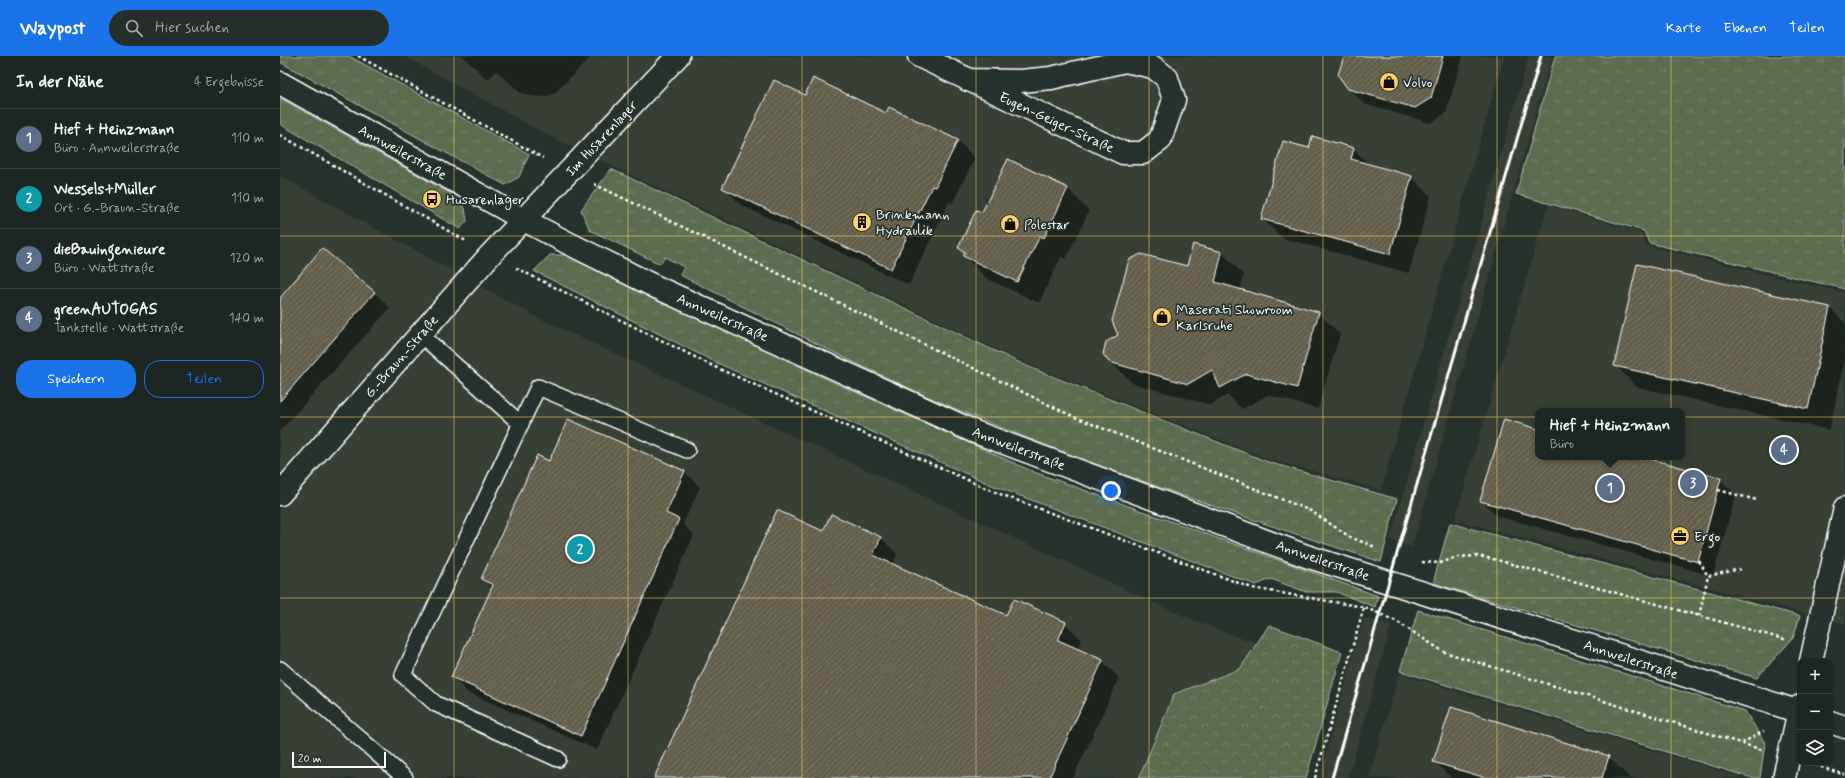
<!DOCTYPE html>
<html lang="de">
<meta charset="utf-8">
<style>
body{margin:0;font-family:Mynerve,sans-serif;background:#252e2a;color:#f1f3f6}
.controls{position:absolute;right:12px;bottom:12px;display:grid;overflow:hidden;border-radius:8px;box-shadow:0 1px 3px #0004}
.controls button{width:36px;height:36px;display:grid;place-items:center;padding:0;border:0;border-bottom:1px solid #3a4340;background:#1c2622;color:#f1f3f6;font:20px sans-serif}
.scale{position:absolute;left:12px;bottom:10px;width:94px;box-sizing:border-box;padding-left:4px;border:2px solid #fff;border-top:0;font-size:11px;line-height:14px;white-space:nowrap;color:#fff;-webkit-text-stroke:3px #26332d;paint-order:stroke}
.you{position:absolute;left:831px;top:435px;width:14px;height:14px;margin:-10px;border:3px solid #fff;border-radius:50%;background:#1a73e8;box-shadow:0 0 0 6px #1a73e833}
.badge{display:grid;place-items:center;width:26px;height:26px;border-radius:50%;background:#1a73e8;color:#fff;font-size:13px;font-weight:700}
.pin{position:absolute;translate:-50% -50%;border:2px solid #fff;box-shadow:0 1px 4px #0006}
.popup{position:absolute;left:1255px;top:352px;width:150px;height:52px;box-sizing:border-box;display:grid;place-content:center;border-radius:8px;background:#1c2622;filter:drop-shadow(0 1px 3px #0005);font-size:13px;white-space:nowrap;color:#a0a5a5}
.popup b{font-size:15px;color:#f1f3f6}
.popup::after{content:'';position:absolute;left:50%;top:100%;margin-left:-8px;border:8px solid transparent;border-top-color:#1c2622}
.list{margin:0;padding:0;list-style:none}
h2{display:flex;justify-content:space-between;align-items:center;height:52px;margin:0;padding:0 16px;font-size:17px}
h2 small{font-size:13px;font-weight:400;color:#a0a5a5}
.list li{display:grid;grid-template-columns:26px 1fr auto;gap:12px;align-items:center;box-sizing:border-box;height:60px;padding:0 16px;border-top:1px solid #3a4340}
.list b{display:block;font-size:15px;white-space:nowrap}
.list p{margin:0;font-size:13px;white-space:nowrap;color:#a0a5a5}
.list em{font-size:13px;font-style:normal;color:#a0a5a5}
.actions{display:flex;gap:8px;padding:12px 16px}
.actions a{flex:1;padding:9px 0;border:1px solid #1a73e8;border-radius:16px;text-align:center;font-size:14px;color:#1a73e8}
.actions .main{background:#1a73e8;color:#fff}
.icon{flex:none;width:22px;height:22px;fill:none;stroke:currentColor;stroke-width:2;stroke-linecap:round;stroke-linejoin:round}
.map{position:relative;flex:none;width:1565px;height:722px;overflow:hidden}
header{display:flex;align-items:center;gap:24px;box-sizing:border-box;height:56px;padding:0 20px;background:#1a73e8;color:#fff}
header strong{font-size:19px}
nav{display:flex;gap:22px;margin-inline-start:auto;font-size:14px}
.search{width:280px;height:36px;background:#252e2a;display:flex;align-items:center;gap:10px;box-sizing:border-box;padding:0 14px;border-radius:22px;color:#a0a5a5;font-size:15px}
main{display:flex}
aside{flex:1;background:#1c2622}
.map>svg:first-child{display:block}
.built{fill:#384036;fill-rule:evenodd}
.grass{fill:url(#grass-tufts);stroke:#aeb6a8}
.forest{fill:url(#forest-crowns);stroke:#aeb6a8}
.shadow{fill:#0007}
.building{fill:url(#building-hatch);stroke:#fff}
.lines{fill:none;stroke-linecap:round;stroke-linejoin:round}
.lane-casing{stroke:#fff;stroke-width:18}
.street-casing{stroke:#fff;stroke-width:25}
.secondary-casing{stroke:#fff;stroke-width:25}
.path{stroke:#fff;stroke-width:2.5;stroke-dasharray:3 3;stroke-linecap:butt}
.lane{stroke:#26332d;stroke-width:15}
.street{stroke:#26332d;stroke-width:22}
.secondary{stroke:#26332d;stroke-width:22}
.rail{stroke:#fff;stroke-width:3}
.grid{fill:none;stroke:#ffd166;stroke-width:1;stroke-opacity:0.55}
.labels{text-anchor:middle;stroke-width:3.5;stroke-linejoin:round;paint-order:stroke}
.poi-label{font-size:14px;fill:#fff;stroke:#26332d;text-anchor:start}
.street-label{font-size:14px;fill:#fff;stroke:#26332d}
</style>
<header>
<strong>Waypost</strong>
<div class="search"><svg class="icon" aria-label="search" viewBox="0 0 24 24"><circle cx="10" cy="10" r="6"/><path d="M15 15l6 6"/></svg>Hier suchen</div>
<nav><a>Karte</a><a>Ebenen</a><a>Teilen</a></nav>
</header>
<main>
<aside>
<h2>In der Nähe<small>4 Ergebnisse</small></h2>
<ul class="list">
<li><span class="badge" style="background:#5c6f8a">1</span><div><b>Hief + Heinzmann</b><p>Büro · Annweilerstraße</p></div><em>110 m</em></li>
<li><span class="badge" style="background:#0f9aa8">2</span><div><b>Wessels+Müller</b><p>Ort · G.-Braun-Straße</p></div><em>110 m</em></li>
<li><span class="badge" style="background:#5c6f8a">3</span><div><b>dieBauingenieure</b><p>Büro · Wattstraße</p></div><em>120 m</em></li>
<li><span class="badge" style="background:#5c6f8a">4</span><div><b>greenAUTOGAS</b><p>Tankstelle · Wattstraße</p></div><em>140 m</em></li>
</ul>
<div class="actions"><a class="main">Speichern</a><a>Teilen</a></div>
</aside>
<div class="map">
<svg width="1565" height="722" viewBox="0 0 1565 722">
<defs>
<pattern id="grass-tufts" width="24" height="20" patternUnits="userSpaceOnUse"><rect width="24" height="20" fill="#5c6d50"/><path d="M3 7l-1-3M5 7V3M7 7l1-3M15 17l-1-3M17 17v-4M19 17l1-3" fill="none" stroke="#74836a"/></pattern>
<pattern id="forest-crowns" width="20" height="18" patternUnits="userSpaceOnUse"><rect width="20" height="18" fill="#5c6d50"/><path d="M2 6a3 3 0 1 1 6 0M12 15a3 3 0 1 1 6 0" fill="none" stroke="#74836a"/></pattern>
<pattern id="building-hatch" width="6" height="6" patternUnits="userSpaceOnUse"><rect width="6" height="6" fill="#635f4c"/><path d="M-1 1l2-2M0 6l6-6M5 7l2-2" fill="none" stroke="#7a7767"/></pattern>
</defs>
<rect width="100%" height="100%" fill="#26332d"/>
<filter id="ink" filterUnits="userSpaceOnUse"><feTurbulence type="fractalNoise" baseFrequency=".025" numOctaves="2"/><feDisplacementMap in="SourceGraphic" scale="8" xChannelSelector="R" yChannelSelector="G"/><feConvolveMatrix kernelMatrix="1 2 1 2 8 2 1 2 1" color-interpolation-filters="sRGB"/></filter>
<g filter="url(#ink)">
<g class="built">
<polygon points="124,0 1224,0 1101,434 989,403 750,309 273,82"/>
<polygon points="1249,0 1272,0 1132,491 1110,484"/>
<polygon points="0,120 260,263 903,560 960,582 977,587 960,613 894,638 859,722 0,722"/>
<path d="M1268 149 1361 177 1367 190 1565 237V568L1175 464ZM1258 355H1402V401H1258Z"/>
<polygon points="1084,562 1111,569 1068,722 1039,722"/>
<polygon points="1119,618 1464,722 1089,722"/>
</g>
<g class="grass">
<polygon points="0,0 69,0 249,98 239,121 225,129 0,6"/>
<polygon points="1275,0 1565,0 1565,233 1369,187 1364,175 1236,138"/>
<polygon points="0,42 168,136 185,152 187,165 180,173 0,68"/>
<path d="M331 113 749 311 988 406 1117 443 1101 506C960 460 819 413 681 355 586 315 493 265 400 219L404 211 385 201 380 208 310 174 301 154Z"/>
<polygon points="270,199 286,199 551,325 754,416 1098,540 1095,551 1056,536 1026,536 991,523 976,529 714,430 437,307 254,215"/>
<polygon points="1170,467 1520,560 1513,582 1477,622 1153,527"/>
<polygon points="1138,554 1465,655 1485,687 1480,722 1472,722 1120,615"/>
</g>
<polygon class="forest" points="989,569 1062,596 1026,722 859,722 894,638 960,613"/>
<g class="shadow">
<polygon points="182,0 312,0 275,37 265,41 251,40 241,37 216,15 208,24"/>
<polygon points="1065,0 1183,0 1166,57 1151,67 1084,48 1068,32"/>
<polygon points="526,41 607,58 678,85 695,102 672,148 669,146 629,229 461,149 444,132"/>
<polygon points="1029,93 1074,93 1090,109 1131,121 1151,140 1129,217 1002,182 982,162"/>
<polygon points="728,104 788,133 809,155 786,203 781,201 759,247 706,222 684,200 685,198 679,192 702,158"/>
<polygon points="914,189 942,197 964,219 960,234 1038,257 1060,278 1038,353 988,339 962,353 948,339 930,349 852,327 830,305 840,279 908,212"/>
<polygon points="43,193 95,237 110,252 0,375 0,242"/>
<polygon points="1358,209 1550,252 1565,267 1565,304 1549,374 1357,331 1335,309"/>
<polygon points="1258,374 1258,401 1359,401 1440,423 1456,439 1433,520 1217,460 1202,445"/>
<polygon points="404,415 420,431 403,468 414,479 317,694 187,636 172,621 212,533 202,523"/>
<polygon points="551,459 601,482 617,498 613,509 727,561 785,567 802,584 797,594 822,605 839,622 793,722 376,722 543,477"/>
<polygon points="1328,701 1350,722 1171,722 1155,705"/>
</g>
<g class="building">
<polygon points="1064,0 1163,0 1151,42 1135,52 1068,33 1058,19"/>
<polygon points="533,22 606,57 609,51 678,84 655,131 652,130 611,213 442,132 494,24 525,39"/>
<polygon points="1032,80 1074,92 1071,103 1132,120 1110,198 981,163 1003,85 1029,92"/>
<polygon points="728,103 788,132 764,182 760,180 737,226 683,200 685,196 678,192 696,154 702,156"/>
<polygon points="913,188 942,196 935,226 1039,256 1017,332 966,318 940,332 932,314 908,328 829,306 823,298 826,286 838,279 832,265 849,204 861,198 907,210"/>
<polygon points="42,192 95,236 0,345 0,242"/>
<polygon points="1357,208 1550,251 1528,353 1334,310"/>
<polygon points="288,363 405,415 386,457 399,463 301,680 171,621 213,529 201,523 257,399 269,405"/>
<polygon points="1224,363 1258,373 1258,401 1363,401 1441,422 1418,506 1200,445"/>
<polygon points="497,454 543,475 551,458 601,481 593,499 726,559 734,543 786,566 778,584 823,604 769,722 374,722"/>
<polygon points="1171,651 1329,700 1322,722 1206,722 1153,706"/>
</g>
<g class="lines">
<defs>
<g id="lane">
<polyline points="140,278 241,368"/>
<polyline points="0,613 125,722"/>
<polyline points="278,703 156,648 123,619 258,331 407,394"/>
</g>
<g id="street">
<polyline points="639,0 843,97 863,97 880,84 894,44 887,22 873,11 845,5 771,22 741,25 688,24"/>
<polyline points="0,438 210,199 398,0"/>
<polyline points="1531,605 1565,452"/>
<polyline points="1504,722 1520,650"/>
</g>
<g id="secondary">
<polyline points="0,27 244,164 286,186 374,230 695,376 1026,500 1520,656"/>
<polyline points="1550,666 1565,671"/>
</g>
</defs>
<use href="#lane" class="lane-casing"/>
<use href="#street" class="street-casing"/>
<use href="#secondary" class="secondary-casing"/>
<g class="path">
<polyline points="78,0 263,102"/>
<polyline points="0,79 186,185"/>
<polyline points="314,128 792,360 1031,455 1070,481 1095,491"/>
<polyline points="236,212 435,311 712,435 972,532 1084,551 1116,565 1164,596 1483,694"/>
<polyline points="1438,434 1477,444"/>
<polyline points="1419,505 1428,520 1460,513"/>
<polyline points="1142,506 1160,507 1178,501 1198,500 1217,504 1507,584"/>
<polyline points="1419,560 1428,520"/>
<polyline points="1462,687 1484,675"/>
<polyline points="1535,709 1565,719"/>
<polyline points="1035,722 1084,551"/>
</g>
<use href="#lane" class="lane"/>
<use href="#street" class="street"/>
<use href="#secondary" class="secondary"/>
<polyline class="rail" points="1052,722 1261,0"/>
</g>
</g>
<path class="grid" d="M174 0V722M348 0V722M522 0V722M696 0V722M869 0V722M1043 0V722M1217 0V722M1391 0V722M0 180H1565M0 361H1565M0 542H1565"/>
<defs>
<symbol id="shop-disc" viewBox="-11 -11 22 22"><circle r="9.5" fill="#ffd166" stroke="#26332d"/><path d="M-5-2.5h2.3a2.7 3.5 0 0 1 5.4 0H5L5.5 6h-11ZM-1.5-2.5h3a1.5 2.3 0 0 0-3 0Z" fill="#111"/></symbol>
<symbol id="bus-disc" viewBox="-11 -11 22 22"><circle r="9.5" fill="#ffd166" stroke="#26332d"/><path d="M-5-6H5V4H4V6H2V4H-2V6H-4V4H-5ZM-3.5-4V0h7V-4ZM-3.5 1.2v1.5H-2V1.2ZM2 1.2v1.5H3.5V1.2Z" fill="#111"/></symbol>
<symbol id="building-disc" viewBox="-11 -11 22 22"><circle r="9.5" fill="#ffd166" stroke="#26332d"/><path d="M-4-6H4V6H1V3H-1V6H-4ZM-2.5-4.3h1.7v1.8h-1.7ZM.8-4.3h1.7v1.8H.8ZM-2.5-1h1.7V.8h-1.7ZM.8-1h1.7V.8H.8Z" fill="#111"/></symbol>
<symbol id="office-disc" viewBox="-11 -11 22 22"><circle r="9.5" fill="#ffd166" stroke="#26332d"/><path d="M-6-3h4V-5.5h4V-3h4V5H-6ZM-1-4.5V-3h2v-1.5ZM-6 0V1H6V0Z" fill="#111"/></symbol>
</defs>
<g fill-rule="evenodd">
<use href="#shop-disc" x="1098" y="15" width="22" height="22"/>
<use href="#bus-disc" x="141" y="132" width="22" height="22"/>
<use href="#building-disc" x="571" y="155" width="22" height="22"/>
<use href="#shop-disc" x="719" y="157" width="22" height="22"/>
<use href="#shop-disc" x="871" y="250" width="22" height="22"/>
<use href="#office-disc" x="1389" y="469" width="22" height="22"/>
</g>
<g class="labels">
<g class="poi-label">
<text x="1123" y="31">Volvo</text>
<text x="166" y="148">Husarenlager</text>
<text x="596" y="163">Brinkmann<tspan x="596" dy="16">Hydraulik</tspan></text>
<text x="744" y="173">Polestar</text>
<text x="896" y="258">Maserati Showroom<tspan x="896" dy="16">Karlsruhe</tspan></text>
<text x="1414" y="485">Ergo</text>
</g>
<g class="street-label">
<text transform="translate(777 66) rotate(25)" y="5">Eugen-Geiger-Straße</text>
<text transform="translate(321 82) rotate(-47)" y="5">Im Husarenlager</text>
<text transform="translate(123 96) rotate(29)" y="5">Annweilerstraße</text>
<text transform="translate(443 261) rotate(24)" y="5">Annweilerstraße</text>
<text transform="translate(121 300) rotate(-49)" y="5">G.-Braun-Straße</text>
<text transform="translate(739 392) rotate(21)" y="5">Annweilerstraße</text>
<text transform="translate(1043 504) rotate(19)" y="5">Annweilerstraße</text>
<text transform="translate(1351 603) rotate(18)" y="5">Annweilerstraße</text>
</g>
</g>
</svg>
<div class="controls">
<button>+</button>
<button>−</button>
<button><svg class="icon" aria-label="layers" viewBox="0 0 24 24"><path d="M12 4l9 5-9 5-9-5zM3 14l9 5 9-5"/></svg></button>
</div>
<div class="scale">20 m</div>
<div class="you"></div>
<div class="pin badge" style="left:1330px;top:432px;background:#5c6f8a">1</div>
<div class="popup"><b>Hief + Heinzmann</b>Büro</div>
<div class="pin badge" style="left:300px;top:493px;background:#0f9aa8">2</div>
<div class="pin badge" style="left:1413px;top:427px;background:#5c6f8a">3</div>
<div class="pin badge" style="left:1504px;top:394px;background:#5c6f8a">4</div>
</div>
</main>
